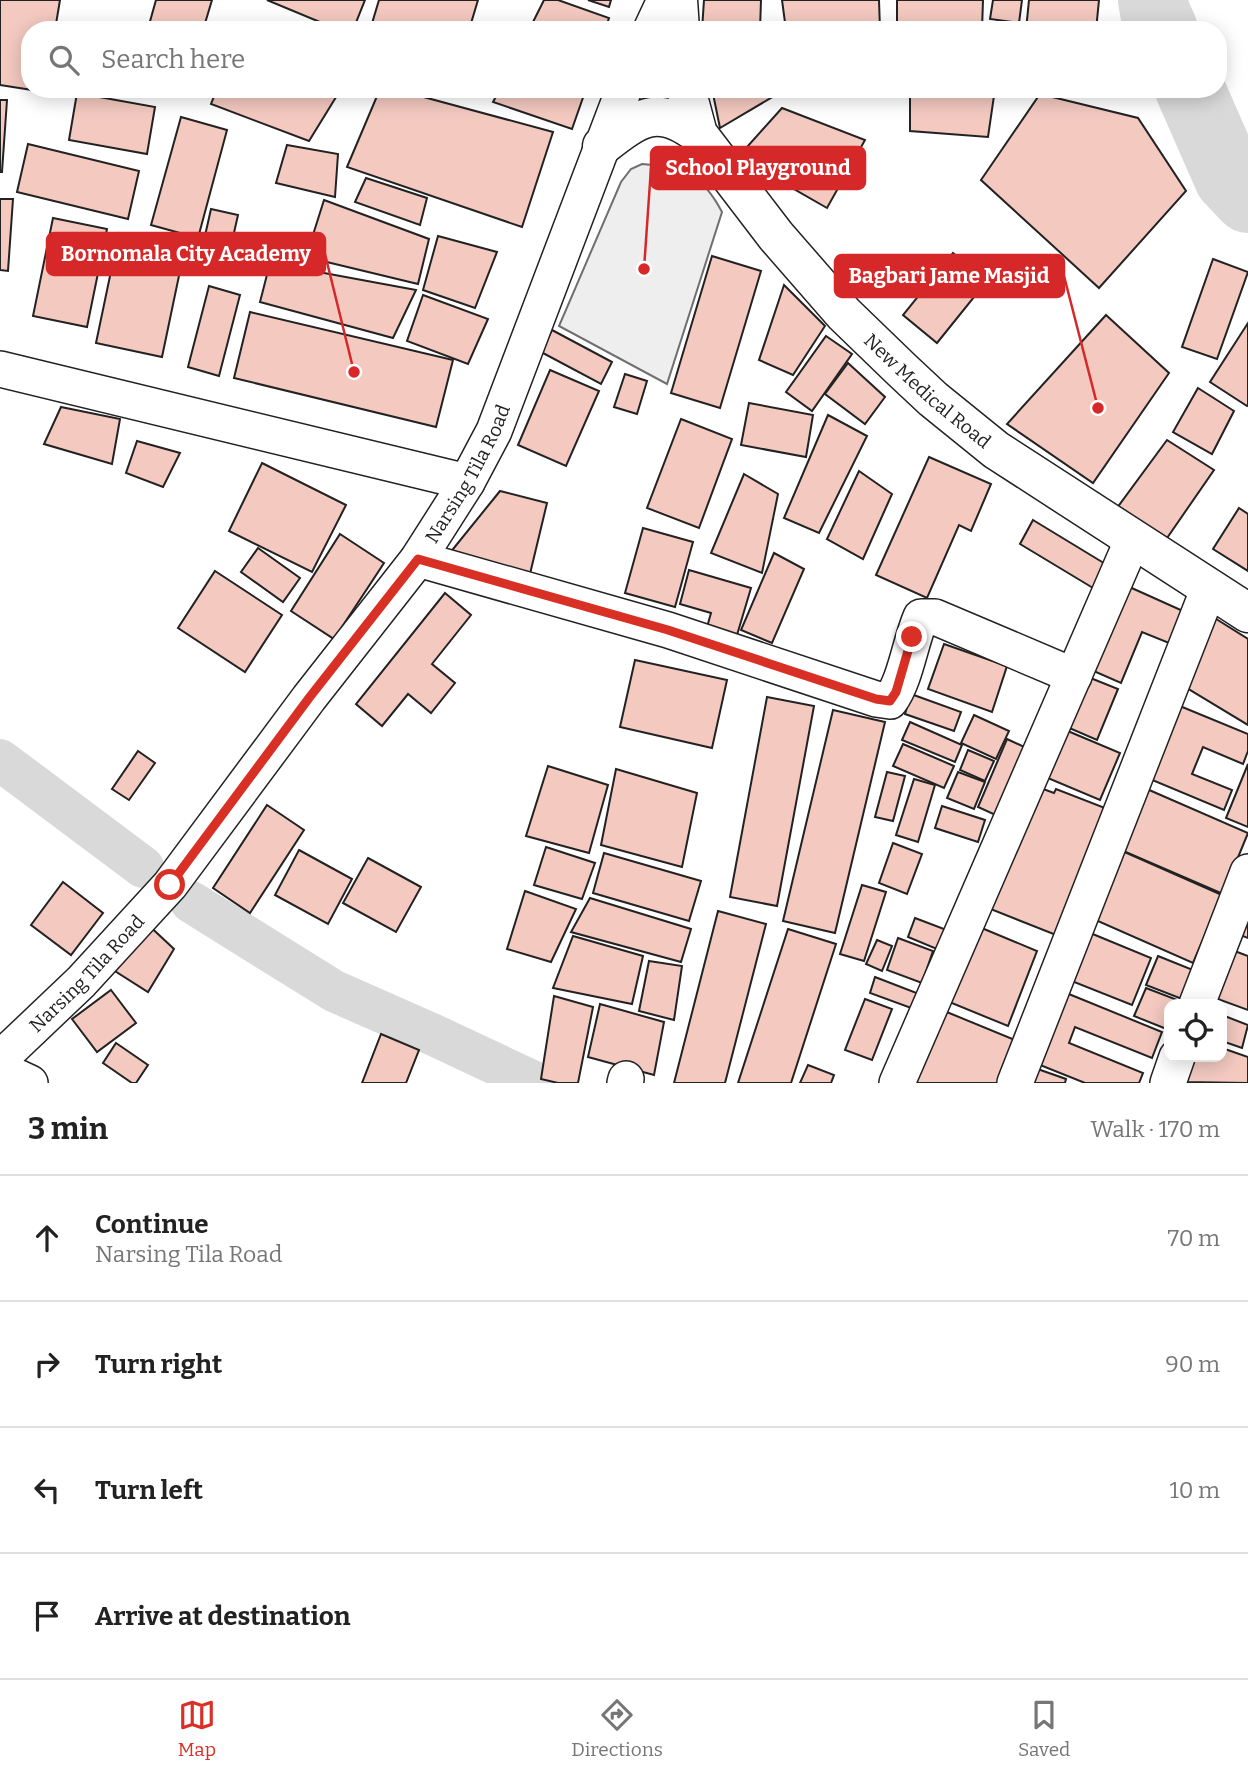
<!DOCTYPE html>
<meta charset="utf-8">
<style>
body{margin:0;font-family:Bitter,serif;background:#f6f6f6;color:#222}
.controls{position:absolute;right:21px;bottom:21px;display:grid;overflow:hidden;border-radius:14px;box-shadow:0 4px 18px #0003}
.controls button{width:63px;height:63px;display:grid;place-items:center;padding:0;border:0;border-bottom:2px solid #e0e0e0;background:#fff;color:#222;font:35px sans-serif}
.stop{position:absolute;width:21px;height:21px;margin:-16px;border:5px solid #d93025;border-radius:50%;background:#fff}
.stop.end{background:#d93025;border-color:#fff;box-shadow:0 2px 7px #0008}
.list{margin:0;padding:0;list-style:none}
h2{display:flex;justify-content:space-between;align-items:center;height:91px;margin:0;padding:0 28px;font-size:30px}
h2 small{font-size:23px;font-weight:400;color:#767676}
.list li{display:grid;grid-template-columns:46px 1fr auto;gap:21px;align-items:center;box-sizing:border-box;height:126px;padding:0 28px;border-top:2px solid #e0e0e0}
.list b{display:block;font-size:26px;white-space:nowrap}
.list p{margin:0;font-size:23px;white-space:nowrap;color:#767676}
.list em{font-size:23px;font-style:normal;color:#767676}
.icon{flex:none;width:38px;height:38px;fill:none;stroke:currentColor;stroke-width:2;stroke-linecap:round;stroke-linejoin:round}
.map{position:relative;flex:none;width:1248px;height:1083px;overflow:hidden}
.search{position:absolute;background:#fff;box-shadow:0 4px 18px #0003;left:21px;right:21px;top:21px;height:77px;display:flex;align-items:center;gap:18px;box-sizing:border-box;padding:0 24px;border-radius:28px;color:#767676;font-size:26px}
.sheet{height:595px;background:#fff}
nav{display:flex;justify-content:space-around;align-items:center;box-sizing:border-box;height:98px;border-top:2px solid #e0e0e0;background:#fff;font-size:19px;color:#767676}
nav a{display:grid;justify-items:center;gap:4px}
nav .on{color:#d93025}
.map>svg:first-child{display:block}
.green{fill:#eee;stroke:#6f6f6f;stroke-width:2}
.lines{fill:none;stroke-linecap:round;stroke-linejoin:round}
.canal{stroke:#d9d9d9;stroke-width:42}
.river{stroke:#d9d9d9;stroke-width:70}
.building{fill:#f3c9c0;stroke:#222;stroke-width:2}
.street-casing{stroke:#222;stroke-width:38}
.secondary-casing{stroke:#222;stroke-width:41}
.street{stroke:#fff;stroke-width:35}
.secondary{stroke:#fff;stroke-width:38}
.route{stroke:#d93025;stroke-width:9}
.labels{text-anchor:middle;stroke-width:5;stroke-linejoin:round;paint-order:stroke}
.street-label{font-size:19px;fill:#222;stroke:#fff}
.leader{fill:none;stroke:#d62828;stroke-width:2.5}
.callout-dot{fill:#d62828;stroke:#fff;stroke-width:2.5}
.callout{fill:#d62828;stroke:#d62828;stroke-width:2.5}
.callout-label{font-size:21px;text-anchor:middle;font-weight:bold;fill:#fff}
</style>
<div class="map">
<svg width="1248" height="1083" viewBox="0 0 1248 1083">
<rect width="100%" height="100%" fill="#fff"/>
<path class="green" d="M642 164C684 167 702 174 722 212L667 384 559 326 621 182 631 169Z"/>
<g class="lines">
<g class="canal">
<polyline points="0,760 143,867"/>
<polyline points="191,902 334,991 436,1036 536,1083"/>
</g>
<g class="river">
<polyline points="1153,0 1155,12 1163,30"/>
<polyline points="1190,89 1229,178 1248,198"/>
</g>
</g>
<g class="building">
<polygon points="0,0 60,0 55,30 30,30 30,89 45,89 45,92 0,85"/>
<polygon points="156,0 212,0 203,30 161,30 149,25"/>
<polygon points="267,0 365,0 353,30 339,30"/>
<polygon points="379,0 478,0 469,30 370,30"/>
<polygon points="544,0 558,0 609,18 605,30 529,30"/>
<polygon points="588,0 611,0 609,7"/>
<polygon points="704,0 761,0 760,30 702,30"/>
<polygon points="782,0 879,0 880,30 786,30"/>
<polygon points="897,0 983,0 982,30 897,30"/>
<polygon points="993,0 1022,0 1019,23 990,19"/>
<polygon points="1029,0 1099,0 1096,30 1026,30"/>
<polygon points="217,89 341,89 309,141 211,104"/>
<polygon points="380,89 394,89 553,132 522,227 347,167"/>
<polygon points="500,89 586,89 572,129 493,102"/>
<polygon points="712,89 780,89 781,92 720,128"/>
<polygon points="793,89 873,89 793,93"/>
<polygon points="910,89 995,89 988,137 910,131"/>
<polygon points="77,93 155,107 147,154 69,140"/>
<polygon points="1040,94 1138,118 1186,191 1099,288 981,180"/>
<polygon points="0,100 7,100 2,172 0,172"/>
<polygon points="782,108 865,140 827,208 738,157"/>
<polygon points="181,117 227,130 198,238 151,225"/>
<polygon points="28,144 139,171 128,219 17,192"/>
<polygon points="287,145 338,154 335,197 276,183"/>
<polygon points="366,178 427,198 420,225 355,202"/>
<polygon points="0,199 13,199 8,271 0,270"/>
<polygon points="324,200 429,239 418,284 306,257"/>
<polygon points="211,209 238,215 227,264 200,258"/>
<polygon points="53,218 107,229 87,327 33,316"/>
<polygon points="119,233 185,247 162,357 96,343"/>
<polygon points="438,236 497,252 475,308 423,290"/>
<polygon points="953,253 987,281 937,343 903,315"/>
<polygon points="712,256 761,271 720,408 671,393"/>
<polygon points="1213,259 1248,272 1217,359 1182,347"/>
<polygon points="270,263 416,290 393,338 260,302"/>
<polygon points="784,285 825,326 793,375 759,360"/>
<polygon points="209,286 240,295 219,376 188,367"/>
<polygon points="423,295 488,319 468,364 407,341"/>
<polygon points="250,312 453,360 436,427 234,378"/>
<polygon points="1106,315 1169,373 1093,483 1007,424"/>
<polygon points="1248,323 1248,405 1247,406 1210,382"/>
<polygon points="552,330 612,362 601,384 541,352"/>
<polygon points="826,336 852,354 812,411 786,392"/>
<polygon points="848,363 885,397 865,424 825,394"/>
<polygon points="550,370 599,391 566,466 518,445"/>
<polygon points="625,374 647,381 637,414 614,407"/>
<polygon points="1198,388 1234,411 1212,454 1173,432"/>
<polygon points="749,403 813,415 806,457 741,445"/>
<polygon points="61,407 120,419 112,464 44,444"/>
<polygon points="828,415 867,436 819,533 784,518"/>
<polygon points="681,419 732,439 699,528 647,508"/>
<polygon points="1167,440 1214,470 1165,541 1114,512"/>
<polygon points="137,441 180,453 163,487 126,473"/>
<polygon points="929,457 991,484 971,531 959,525 927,598 876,575"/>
<polygon points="262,463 346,505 312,572 229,531"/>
<polygon points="859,471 892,494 863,559 827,539"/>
<polygon points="744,474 778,494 762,573 711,553"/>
<polygon points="500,491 547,503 529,578 445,559"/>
<polygon points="1239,508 1248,514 1248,571 1213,549"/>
<polygon points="1033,520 1112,568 1098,591 1020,544"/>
<polygon points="643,528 693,542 675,607 625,593"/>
<polygon points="340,534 384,563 334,639 291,611"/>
<polygon points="258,548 300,578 283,602 241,572"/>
<polygon points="774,553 804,569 772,643 741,630"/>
<polygon points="689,570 751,588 737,635 707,627 711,613 680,604"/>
<polygon points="215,571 282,615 245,672 178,628"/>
<polygon points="1125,585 1183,611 1169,643 1142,632 1121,683 1089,669"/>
<polygon points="445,593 471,615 432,664 455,683 431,713 408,694 382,726 356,704"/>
<polygon points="1213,617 1248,639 1248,725 1182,685"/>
<polygon points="944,644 1007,666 992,712 928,689"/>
<polygon points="635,660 727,680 712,748 620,727"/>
<polygon points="1088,677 1118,689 1097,740 1067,727"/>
<polygon points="911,694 961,712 954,731 905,714"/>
<polygon points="767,697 814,706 777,906 730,897"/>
<polygon points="1175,704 1248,734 1248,751 1243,764 1203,747 1192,774 1232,790 1224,810 1145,777"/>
<polygon points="833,710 885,722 835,933 783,921"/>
<polygon points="974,715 1009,731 996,759 961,743"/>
<polygon points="910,722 962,745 955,762 902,740"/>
<polygon points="1063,729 1120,753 1100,800 1043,776"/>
<polygon points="1007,739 1031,750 1002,818 978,807"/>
<polygon points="903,744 954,766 944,788 893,766"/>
<polygon points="968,750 994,761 985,781 960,770"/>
<polygon points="138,751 155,763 129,800 112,789"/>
<polygon points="1248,764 1248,827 1226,818"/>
<polygon points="548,766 608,785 589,853 526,836"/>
<polygon points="616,769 697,793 682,867 601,845"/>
<polygon points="887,772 905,776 893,821 875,817"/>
<polygon points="958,772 985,782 974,809 947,798"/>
<polygon points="914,779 935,785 918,842 896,835"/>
<polygon points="1035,786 1054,793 1056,789 1105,808 1056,935 988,908"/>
<polygon points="1140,786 1248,833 1223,894 1114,847"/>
<polygon points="267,805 304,830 250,913 213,888"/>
<polygon points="942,806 985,820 978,842 935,828"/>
<polygon points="893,843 922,854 907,894 879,883"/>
<polygon points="546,847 595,863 582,899 534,885"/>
<polygon points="299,850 352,879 328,924 275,895"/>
<polygon points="1120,850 1222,895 1193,963 1091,918"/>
<polygon points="604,853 701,881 689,921 593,893"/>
<polygon points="368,858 421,887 396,932 343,903"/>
<polygon points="63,882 103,913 71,955 31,925"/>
<polygon points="862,885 886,892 864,961 840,954"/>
<polygon points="525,891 576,909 551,962 507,949"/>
<polygon points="590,898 691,929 681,962 571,932"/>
<polygon points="718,911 766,924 725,1083 674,1083"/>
<polygon points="1248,916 1248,938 1240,935"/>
<polygon points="915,918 952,932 944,952 908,937"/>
<polygon points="143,920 174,949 148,992 107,966"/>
<polygon points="972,924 1037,951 1008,1026 942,999"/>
<polygon points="788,929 836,944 791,1083 738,1083"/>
<polygon points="1083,930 1151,958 1132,1005 1064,978"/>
<polygon points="573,936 643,956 632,1004 553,988"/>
<polygon points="898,938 933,951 922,983 887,970"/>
<polygon points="877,940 892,946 882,971 866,964"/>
<polygon points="1232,950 1248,956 1248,1010 1215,998"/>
<polygon points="1158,956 1193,970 1182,999 1146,985"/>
<polygon points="649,961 682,966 674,1020 639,1011"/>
<polygon points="875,977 927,997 922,1012 870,993"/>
<polygon points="1146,988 1180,1001 1179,1004 1169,1004 1169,1030 1134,1016"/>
<polygon points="111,990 136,1023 97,1052 72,1019"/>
<polygon points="1059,990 1162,1032 1152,1058 1075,1027 1069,1043 1143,1073 1139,1083 1085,1083 1030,1061"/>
<polygon points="554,996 593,1007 578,1083 558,1083 541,1079"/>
<polygon points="865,999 892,1009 872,1060 845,1050"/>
<polygon points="600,1004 664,1022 654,1075 588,1057"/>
<polygon points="937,1008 1015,1040 998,1083 908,1083"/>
<polygon points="1222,1015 1248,1025 1242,1048 1222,1041"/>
<polygon points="381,1034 419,1050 406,1083 362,1083"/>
<polygon points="116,1043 148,1065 136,1083 132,1083 103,1063"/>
<polygon points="1222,1048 1248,1057 1248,1083 1185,1082 1194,1057 1222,1057"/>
<polygon points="808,1065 834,1075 831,1083 800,1083"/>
<polygon points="1029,1066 1066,1079 1065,1083 1023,1083"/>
</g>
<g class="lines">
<defs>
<g id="street">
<polyline points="651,30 665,0"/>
<polyline points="0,369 467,482"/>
<path d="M418 559 668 630 876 699 890 701C906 679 910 642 921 617H935L1074 676"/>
<polyline points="1197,1004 1248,872"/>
<path id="s1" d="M0 1059 81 982 170 885 309 698 418 559 467 482 494 431 624 89"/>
<polyline points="0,1069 30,1083"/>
<polyline points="625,1083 626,1079"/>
<polyline points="897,1083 1133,539"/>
<polyline points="1015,1083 1209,588"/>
<polyline points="1168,1083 1177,1057"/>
</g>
<g id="secondary">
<polyline points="678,0 680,30"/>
<path id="s2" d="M686 89 698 134 776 236 844 314 902 370 933 399 996 450 1248 613"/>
<path d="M602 146C638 118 657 103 698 134"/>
</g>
</defs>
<use href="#street" class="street-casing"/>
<use href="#secondary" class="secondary-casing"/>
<use href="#street" class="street"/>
<use href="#secondary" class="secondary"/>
</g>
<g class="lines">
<polyline class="route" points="170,885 309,698 418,559 668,630 876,699 890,701 896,692 912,637"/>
</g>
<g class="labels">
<g class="street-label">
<text dy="7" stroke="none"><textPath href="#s2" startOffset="392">New Medical Road</textPath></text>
<text dy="7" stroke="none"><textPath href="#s1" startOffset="752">Narsing Tila Road</textPath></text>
<text dy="7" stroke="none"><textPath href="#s1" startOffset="122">Narsing Tila Road</textPath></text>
</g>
</g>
<path class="leader" d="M644 269L651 168M354 372L325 254M1098 408L1064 276"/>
<g class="callout-dot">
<circle cx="644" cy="269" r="7"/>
<circle cx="354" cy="372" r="7"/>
<circle cx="1098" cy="408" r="7"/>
</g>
<g class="callout">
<rect x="651" y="147" width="214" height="42" rx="7"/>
<rect x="47" y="233" width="278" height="42" rx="7"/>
<rect x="835" y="255" width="229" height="42" rx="7"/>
</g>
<g class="callout-label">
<text x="758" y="175">School Playground</text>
<text x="186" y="261">Bornomala City Academy</text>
<text x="949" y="283">Bagbari Jame Masjid</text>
</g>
</svg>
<div class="controls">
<button><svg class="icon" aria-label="locate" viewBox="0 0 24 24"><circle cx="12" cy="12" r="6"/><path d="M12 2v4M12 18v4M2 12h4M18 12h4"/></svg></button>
</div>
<div class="stop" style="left:170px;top:885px"></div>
<div class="stop end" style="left:912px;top:637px"></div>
<div class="search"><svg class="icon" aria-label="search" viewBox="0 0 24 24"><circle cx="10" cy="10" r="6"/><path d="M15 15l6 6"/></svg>Search here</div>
</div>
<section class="sheet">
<h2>3 min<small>Walk · 170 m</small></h2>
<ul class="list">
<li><svg class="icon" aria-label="ahead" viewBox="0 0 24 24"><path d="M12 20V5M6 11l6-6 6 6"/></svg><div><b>Continue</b><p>Narsing Tila Road</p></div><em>70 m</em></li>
<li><svg class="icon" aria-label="right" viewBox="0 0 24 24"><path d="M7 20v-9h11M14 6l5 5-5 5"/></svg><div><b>Turn right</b></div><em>90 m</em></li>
<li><svg class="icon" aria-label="left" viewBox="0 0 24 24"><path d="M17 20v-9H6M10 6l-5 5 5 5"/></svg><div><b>Turn left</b></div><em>10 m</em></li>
<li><svg class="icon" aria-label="arrive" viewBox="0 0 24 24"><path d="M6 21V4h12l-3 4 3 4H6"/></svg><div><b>Arrive at destination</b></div></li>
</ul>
</section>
<nav>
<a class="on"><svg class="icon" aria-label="map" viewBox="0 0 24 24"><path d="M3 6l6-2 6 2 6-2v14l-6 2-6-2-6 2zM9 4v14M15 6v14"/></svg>Map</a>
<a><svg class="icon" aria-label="directions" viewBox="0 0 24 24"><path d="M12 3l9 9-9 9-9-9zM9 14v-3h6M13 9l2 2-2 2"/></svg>Directions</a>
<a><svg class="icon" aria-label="saved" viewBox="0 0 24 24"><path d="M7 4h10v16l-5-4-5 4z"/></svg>Saved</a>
</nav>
